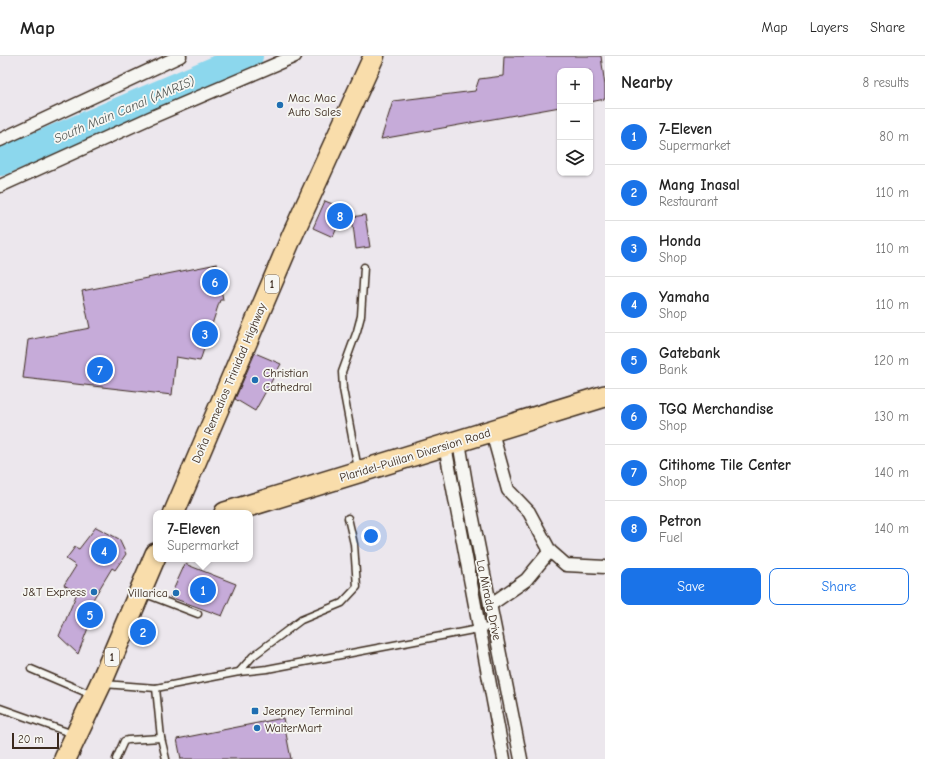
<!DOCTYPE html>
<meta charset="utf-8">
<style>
body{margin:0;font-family:"Comic Neue",sans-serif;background:#f2f2f2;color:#222}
.controls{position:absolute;right:12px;top:12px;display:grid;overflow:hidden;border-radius:8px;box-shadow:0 1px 3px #0004}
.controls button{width:36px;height:36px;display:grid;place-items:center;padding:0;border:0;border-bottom:1px solid #e0e0e0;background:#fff;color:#222;font:20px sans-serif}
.scale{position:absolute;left:12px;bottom:10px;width:47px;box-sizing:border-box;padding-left:4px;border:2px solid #3b2a1e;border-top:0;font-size:11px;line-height:14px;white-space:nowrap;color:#3b2a1e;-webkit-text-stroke:3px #f6f6f2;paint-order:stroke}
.you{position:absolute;left:371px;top:480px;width:14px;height:14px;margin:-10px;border:3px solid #fff;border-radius:50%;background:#1a73e8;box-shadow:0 0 0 6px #1a73e833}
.badge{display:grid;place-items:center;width:26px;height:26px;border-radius:50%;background:#1a73e8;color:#fff;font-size:13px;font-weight:700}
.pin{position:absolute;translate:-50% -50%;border:2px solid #fff;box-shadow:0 1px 4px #0006}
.popup{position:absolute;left:153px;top:454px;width:100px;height:52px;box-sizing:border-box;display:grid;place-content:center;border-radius:8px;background:#fff;filter:drop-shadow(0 1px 3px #0005);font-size:13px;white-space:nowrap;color:#767676}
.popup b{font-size:15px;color:#222}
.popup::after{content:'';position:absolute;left:50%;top:100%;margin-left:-8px;border:8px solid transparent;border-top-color:#fff}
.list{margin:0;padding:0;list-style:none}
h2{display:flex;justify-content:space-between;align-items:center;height:52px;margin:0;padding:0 16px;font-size:17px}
h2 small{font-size:13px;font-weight:400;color:#767676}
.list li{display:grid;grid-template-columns:26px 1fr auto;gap:12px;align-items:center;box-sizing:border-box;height:56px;padding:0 16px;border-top:1px solid #e0e0e0}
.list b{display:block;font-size:15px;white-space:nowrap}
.list p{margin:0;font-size:13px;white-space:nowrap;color:#767676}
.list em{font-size:13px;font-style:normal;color:#767676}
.actions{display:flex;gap:8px;padding:12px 16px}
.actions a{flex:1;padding:9px 0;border:1px solid #1a73e8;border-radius:8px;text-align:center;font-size:14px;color:#1a73e8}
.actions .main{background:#1a73e8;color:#fff}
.icon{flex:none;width:22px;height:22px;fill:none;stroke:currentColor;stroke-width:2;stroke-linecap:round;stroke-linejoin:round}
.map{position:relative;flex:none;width:605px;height:703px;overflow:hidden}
header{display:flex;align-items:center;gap:24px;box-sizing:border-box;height:56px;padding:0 20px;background:#fff;border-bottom:1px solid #e0e0e0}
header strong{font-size:19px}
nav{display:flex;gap:22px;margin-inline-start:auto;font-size:14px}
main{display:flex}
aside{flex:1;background:#fff}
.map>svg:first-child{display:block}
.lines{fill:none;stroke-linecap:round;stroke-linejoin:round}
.river{stroke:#8cd7ed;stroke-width:28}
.building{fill:#c6abd9;stroke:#3b2a1e}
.service-casing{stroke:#3b2a1e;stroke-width:9}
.minor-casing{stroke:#3b2a1e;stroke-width:15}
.primary-casing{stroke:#3b2a1e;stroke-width:23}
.trunk-casing{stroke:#3b2a1e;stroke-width:24}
.service{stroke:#f6f6f2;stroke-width:6}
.minor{stroke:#f6f6f2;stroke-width:12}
.primary{stroke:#f9ddab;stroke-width:20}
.trunk{stroke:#f9ddab;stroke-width:21}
.poi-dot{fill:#1f6fb2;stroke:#f6f6f2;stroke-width:1.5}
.labels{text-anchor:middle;stroke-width:3.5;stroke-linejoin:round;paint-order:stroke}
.shield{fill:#f6f6f2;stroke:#73675e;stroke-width:1}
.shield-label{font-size:11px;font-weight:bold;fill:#3b2a1e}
.poi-label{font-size:12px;fill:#3b2a1e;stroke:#f6f6f2;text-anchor:start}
.street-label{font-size:12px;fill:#3b2a1e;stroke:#f6f6f2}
.water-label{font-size:13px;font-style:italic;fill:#4f5552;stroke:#f6f6f2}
</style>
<header>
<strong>Map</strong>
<nav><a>Map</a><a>Layers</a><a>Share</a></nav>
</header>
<main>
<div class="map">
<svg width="605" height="703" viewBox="0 0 605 703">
<rect width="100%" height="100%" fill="#ece7ed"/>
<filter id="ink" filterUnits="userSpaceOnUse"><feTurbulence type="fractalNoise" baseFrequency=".025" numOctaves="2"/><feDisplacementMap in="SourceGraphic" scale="8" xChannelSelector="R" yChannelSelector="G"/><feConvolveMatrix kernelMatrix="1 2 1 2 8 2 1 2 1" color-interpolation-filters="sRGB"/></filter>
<g filter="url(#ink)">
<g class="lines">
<polyline class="river" points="0,106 249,0"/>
</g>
<g class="building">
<polygon points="504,0 601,0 605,30 605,43 590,46 590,15 560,15 560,51 381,83 393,45 475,35 479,23 503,20"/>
<polygon points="325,145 345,153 333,181 313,172"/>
<polygon points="365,159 370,191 356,193 352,161"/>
<polygon points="217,208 223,244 220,244 200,305 176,301 172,339 23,322 28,284 90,272 82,235"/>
<polygon points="255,297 281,308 255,355 235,343"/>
<polygon points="96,471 119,483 126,498 115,514 112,512 89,550 95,554 78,598 59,580 77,537 64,529 76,510 66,503 75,491 79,493"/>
<polygon points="185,508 236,528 222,560 170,541"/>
<polygon points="283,662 291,703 181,703 177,683"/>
</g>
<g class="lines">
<defs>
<g id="service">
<polyline points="358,413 343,333 342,316 357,275 361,260 364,211"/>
<polyline points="143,537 198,558"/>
<polyline points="31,613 92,639"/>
<polyline points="239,616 253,600 301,564 342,547 357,531 354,488 348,462"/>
<polyline points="104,628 156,632 239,616 267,613 494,570"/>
<polyline points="156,632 161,682 166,703"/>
<polyline points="0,652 73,678"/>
<polyline points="116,703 124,685 128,684 161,682"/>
</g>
<g id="minor">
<polyline points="0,84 180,0"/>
<polyline points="0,130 150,62 295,0"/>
<polyline points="492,376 508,434 529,456 550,495 566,509 605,511"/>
<polyline points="459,386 467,433 521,703"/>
<polyline points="445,390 504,703"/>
<polyline points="490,549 526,524 550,495"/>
</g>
<polyline id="primary" points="174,457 292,180 374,0"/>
<g id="trunk">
<polyline points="225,457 605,340"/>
<polyline points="65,703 101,627 156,498"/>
</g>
</defs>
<use href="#service" class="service-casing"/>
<use href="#minor" class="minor-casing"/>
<use href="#primary" class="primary-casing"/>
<use href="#trunk" class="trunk-casing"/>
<use href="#service" class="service"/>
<use href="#minor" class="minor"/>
<use href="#primary" class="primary"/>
<use href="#trunk" class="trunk"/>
</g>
</g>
<g class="poi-dot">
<circle cx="280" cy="49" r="4"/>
<circle cx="255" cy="324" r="4"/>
<circle cx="94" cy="536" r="4"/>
<circle cx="176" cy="537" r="4"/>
<rect x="251" y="651" width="8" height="8" rx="2"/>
<circle cx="257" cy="672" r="4"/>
</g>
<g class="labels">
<g class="shield">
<rect x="265" y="219" width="14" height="18" rx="3"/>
<rect x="105" y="592" width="14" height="18" rx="3"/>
</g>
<g class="shield-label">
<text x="272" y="232">1</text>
<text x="112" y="605">1</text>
</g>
<g class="poi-label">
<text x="288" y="46">Mac Mac<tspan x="288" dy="14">Auto Sales</tspan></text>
<text x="263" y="321">Christian<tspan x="263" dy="14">Cathedral</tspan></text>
<text x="86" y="540" text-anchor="end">J&amp;T Express</text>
<text x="168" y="541" text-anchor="end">Villarica</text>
<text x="263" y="659">Jeepney Terminal</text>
<text x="265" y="676">WalterMart</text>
</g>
<g class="street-label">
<text transform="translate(229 327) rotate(-67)" y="4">Doña Remedios Trinidad Highway</text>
<text transform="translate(415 399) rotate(-17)" y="4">Plaridel-Pulilan Diversion Road</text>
<text transform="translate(489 544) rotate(78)" y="4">La Mirada Drive</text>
</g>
<g class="water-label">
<text transform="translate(124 53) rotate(-23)" y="5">South Main Canal (AMRIS)</text>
</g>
</g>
</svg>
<div class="controls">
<button>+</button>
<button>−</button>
<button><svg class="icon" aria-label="layers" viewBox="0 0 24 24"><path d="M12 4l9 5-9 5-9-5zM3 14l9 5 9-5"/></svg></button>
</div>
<div class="scale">20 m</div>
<div class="you"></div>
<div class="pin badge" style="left:203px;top:534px">1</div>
<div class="popup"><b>7-Eleven</b>Supermarket</div>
<div class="pin badge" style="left:143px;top:576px">2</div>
<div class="pin badge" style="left:205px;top:278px">3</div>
<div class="pin badge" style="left:104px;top:495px">4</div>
<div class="pin badge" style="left:90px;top:559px">5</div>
<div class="pin badge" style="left:215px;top:226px">6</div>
<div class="pin badge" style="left:100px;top:314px">7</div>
<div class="pin badge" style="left:340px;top:160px">8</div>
</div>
<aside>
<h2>Nearby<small>8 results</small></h2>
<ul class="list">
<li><span class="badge">1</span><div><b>7-Eleven</b><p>Supermarket</p></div><em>80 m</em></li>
<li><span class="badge">2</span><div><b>Mang Inasal</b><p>Restaurant</p></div><em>110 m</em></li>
<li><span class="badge">3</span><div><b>Honda</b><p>Shop</p></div><em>110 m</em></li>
<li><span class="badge">4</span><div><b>Yamaha</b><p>Shop</p></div><em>110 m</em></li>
<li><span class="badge">5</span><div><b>Gatebank</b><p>Bank</p></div><em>120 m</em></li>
<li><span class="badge">6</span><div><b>TGQ Merchandise</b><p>Shop</p></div><em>130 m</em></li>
<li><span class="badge">7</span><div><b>Citihome Tile Center</b><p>Shop</p></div><em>140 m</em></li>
<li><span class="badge">8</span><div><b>Petron</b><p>Fuel</p></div><em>140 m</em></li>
</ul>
<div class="actions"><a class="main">Save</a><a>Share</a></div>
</aside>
</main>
